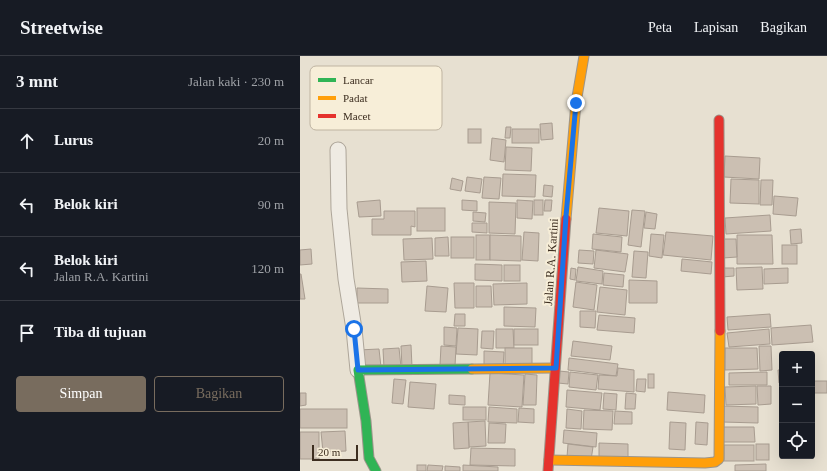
<!DOCTYPE html>
<html lang="id">
<meta charset="utf-8">
<style>
body{margin:0;font-family:"Times New Roman",serif;background:#20242c;color:#f1f3f6}
.controls{position:absolute;right:12px;bottom:12px;display:grid;overflow:hidden;border-radius:4px;box-shadow:0 4px 16px #0002}
.controls button{width:36px;height:36px;display:grid;place-items:center;padding:0;border:0;border-bottom:1px solid #363941;background:#171b24;color:#f1f3f6;font:20px sans-serif}
.scale{position:absolute;left:12px;bottom:10px;width:46px;box-sizing:border-box;padding-left:4px;border:2px solid #3d2e20;border-top:0;font-size:11px;line-height:14px;white-space:nowrap;color:#3d2e20;-webkit-text-stroke:3px #f7eed8;paint-order:stroke}
.stop{position:absolute;width:12px;height:12px;margin:-9px;border:3px solid #1a73e8;border-radius:50%;background:#fff}
.stop.end{background:#1a73e8;border-color:#fff;box-shadow:0 1px 4px #0008}
.list{margin:0;padding:0;list-style:none}
h2{display:flex;justify-content:space-between;align-items:center;height:52px;margin:0;padding:0 16px;font-size:17px}
h2 small{font-size:13px;font-weight:400;color:#9ea1a6}
.list li{display:grid;grid-template-columns:26px 1fr auto;gap:12px;align-items:center;box-sizing:border-box;height:64px;padding:0 16px;border-top:1px solid #363941}
.list b{display:block;font-size:15px;white-space:nowrap}
.list p{margin:0;font-size:13px;white-space:nowrap;color:#9ea1a6}
.list em{font-size:13px;font-style:normal;color:#9ea1a6}
.actions{display:flex;gap:8px;padding:12px 16px}
.actions a{flex:1;padding:9px 0;border:1px solid #786c5e;border-radius:4px;text-align:center;font-size:14px;color:#786c5e}
.actions .main{background:#786c5e;color:#fff}
.icon{flex:none;width:22px;height:22px;fill:none;stroke:currentColor;stroke-width:2;stroke-linecap:round;stroke-linejoin:round}
.map{position:relative;flex:none;width:527px;height:415px;overflow:hidden}
header{display:flex;align-items:center;gap:24px;box-sizing:border-box;height:56px;padding:0 20px;background:#171b24;border-bottom:1px solid #363941}
header strong{font-size:19px}
nav{display:flex;gap:22px;margin-inline-start:auto;font-size:14px}
main{display:flex}
aside{flex:1;background:#171b24}
.map>svg:first-child{display:block}
.building{fill:#cbbfb2;stroke:#a89c90}
.lines{fill:none;stroke-linecap:round;stroke-linejoin:round}
.street-casing{stroke:#ada599;stroke-width:17}
.fast-casing{stroke:#9c958a;stroke-width:11}
.slow-casing{stroke:#9c958a;stroke-width:11}
.jam-casing{stroke:#9c958a;stroke-width:11}
.street{stroke:#efebe3;stroke-width:15}
.fast{stroke:#30b455;stroke-width:9}
.slow{stroke:#ff9f0a;stroke-width:9}
.jam{stroke:#e5322d;stroke-width:9}
.route{stroke:#1a73e8;stroke-width:5}
.labels{text-anchor:middle;stroke-width:4;stroke-linejoin:round;paint-order:stroke}
.street-label{font-size:12px;fill:#3d2e20;stroke:#f7eed8}
.key{fill:#f7eed8;stroke:#bfb4a1;stroke-width:1}
.key-label{font-size:11px;fill:#3d2e20}
</style>
<header>
<strong>Streetwise</strong>
<nav><a>Peta</a><a>Lapisan</a><a>Bagikan</a></nav>
</header>
<main>
<aside>
<h2>3 mnt<small>Jalan kaki · 230 m</small></h2>
<ul class="list">
<li><svg class="icon" aria-label="ahead" viewBox="0 0 24 24"><path d="M12 20V5M6 11l6-6 6 6"/></svg><div><b>Lurus</b></div><em>20 m</em></li>
<li><svg class="icon" aria-label="left" viewBox="0 0 24 24"><path d="M17 20v-9H6M10 6l-5 5 5 5"/></svg><div><b>Belok kiri</b></div><em>90 m</em></li>
<li><svg class="icon" aria-label="left" viewBox="0 0 24 24"><path d="M17 20v-9H6M10 6l-5 5 5 5"/></svg><div><b>Belok kiri</b><p>Jalan R.A. Kartini</p></div><em>120 m</em></li>
<li><svg class="icon" aria-label="arrive" viewBox="0 0 24 24"><path d="M6 21V4h12l-3 4 3 4H6"/></svg><div><b>Tiba di tujuan</b></div></li>
</ul>
<div class="actions"><a class="main">Simpan</a><a>Bagikan</a></div>
</aside>
<div class="map">
<svg width="527" height="415" viewBox="0 0 527 415">
<rect width="100%" height="100%" fill="#e7e0d1"/>
<g class="building">
<polygon points="252,67 253,83 241,84 240,68"/>
<polygon points="206,71 211,71 210,82 205,82"/>
<rect x="168" y="73" width="13" height="14"/>
<rect x="212" y="73" width="27" height="14"/>
<polygon points="192,82 206,84 204,106 190,104"/>
<polygon points="206,91 232,92 231,115 205,114"/>
<polygon points="425,100 460,102 459,123 424,121"/>
<polygon points="203,118 236,119 235,141 202,140"/>
<polygon points="167,121 182,123 180,137 165,135"/>
<polygon points="184,121 201,122 199,143 182,142"/>
<polygon points="152,122 163,125 161,135 150,133"/>
<polygon points="431,123 459,124 459,148 430,147"/>
<polygon points="461,124 473,124 472,149 460,149"/>
<polygon points="244,129 253,130 252,141 243,140"/>
<polygon points="474,140 498,142 496,160 473,158"/>
<polygon points="80,144 81,160 59,161 57,146"/>
<polygon points="162,144 177,145 177,155 162,154"/>
<polygon points="217,144 233,145 232,163 217,162"/>
<rect x="234" y="144" width="9" height="15"/>
<polygon points="245,144 252,144 251,155 244,155"/>
<polygon points="189,146 216,147 215,178 189,177"/>
<rect x="117" y="152" width="28" height="23"/>
<polygon points="299,152 329,155 327,180 296,177"/>
<polygon points="332,154 345,155 341,191 328,189"/>
<polygon points="84,155 115,155 115,171 111,170 111,179 72,179 72,163 84,163"/>
<polygon points="173,156 186,157 185,166 173,165"/>
<polygon points="346,156 357,158 355,173 344,172"/>
<polygon points="470,159 471,175 426,178 425,162"/>
<polygon points="172,167 187,167 187,177 172,176"/>
<polygon points="501,173 502,187 491,188 490,174"/>
<polygon points="224,176 239,177 238,205 222,204"/>
<polygon points="366,176 413,180 411,204 363,199"/>
<polygon points="293,178 322,181 321,196 292,193"/>
<polygon points="351,178 364,179 362,202 349,200"/>
<rect x="176" y="179" width="14" height="25"/>
<polygon points="190,179 221,180 221,205 190,204"/>
<polygon points="437,179 472,179 473,208 437,208"/>
<polygon points="148,181 149,200 135,200 135,182"/>
<rect x="151" y="181" width="23" height="21"/>
<polygon points="132,182 133,203 104,204 103,183"/>
<polygon points="422,183 436,183 437,201 423,202"/>
<rect x="482" y="189" width="15" height="19"/>
<polygon points="11,193 12,208 0,209 0,194"/>
<polygon points="279,194 294,195 293,208 278,207"/>
<polygon points="296,194 328,198 325,216 294,212"/>
<polygon points="334,195 348,196 346,222 332,221"/>
<polygon points="382,203 412,206 411,218 381,215"/>
<polygon points="126,205 127,225 102,226 101,206"/>
<polygon points="175,208 202,209 202,225 175,224"/>
<rect x="204" y="209" width="16" height="16"/>
<polygon points="278,211 303,215 302,228 276,225"/>
<polygon points="462,211 463,233 437,234 436,212"/>
<polygon points="271,212 276,213 275,224 270,223"/>
<polygon points="422,212 434,212 434,220 422,221"/>
<polygon points="488,212 488,227 464,228 464,213"/>
<polygon points="304,217 324,219 323,231 303,229"/>
<polygon points="0,218 1,218 5,243 0,243"/>
<polygon points="329,224 357,225 357,247 329,247"/>
<polygon points="276,226 297,229 294,254 273,251"/>
<polygon points="154,227 174,227 174,252 155,252"/>
<polygon points="227,227 227,248 194,249 193,228"/>
<polygon points="127,230 148,232 146,256 125,255"/>
<polygon points="176,230 191,230 192,251 176,251"/>
<polygon points="300,231 327,234 325,259 297,256"/>
<polygon points="57,232 88,233 88,247 57,247"/>
<polygon points="204,251 236,252 235,271 204,270"/>
<polygon points="280,255 296,255 295,272 280,271"/>
<polygon points="155,258 165,258 165,270 154,270"/>
<polygon points="470,258 471,271 428,274 427,261"/>
<polygon points="299,259 335,262 334,277 297,274"/>
<polygon points="511,269 513,286 472,289 471,272"/>
<polygon points="144,271 157,272 156,290 144,289"/>
<polygon points="158,272 178,273 177,299 156,298"/>
<polygon points="196,273 213,273 214,292 196,292"/>
<rect x="214" y="273" width="24" height="16"/>
<polygon points="469,273 470,288 429,291 427,277"/>
<polygon points="182,275 194,275 193,293 181,292"/>
<polygon points="273,285 312,290 310,304 271,300"/>
<polygon points="111,289 112,311 102,312 101,290"/>
<polygon points="141,290 156,291 155,310 140,309"/>
<polygon points="459,290 471,290 472,314 460,315"/>
<polygon points="99,292 101,311 84,312 83,293"/>
<rect x="205" y="292" width="27" height="20"/>
<polygon points="425,292 457,292 458,313 425,314"/>
<polygon points="79,293 81,311 59,312 58,294"/>
<polygon points="184,295 204,296 203,312 184,312"/>
<polygon points="269,302 318,308 316,320 268,314"/>
<polygon points="318,312 334,314 334,336 298,333 299,319 317,320"/>
<polygon points="478,314 482,314 482,327 479,327"/>
<polygon points="259,315 269,316 268,328 258,327"/>
<polygon points="270,316 298,319 296,334 269,331"/>
<polygon points="467,316 467,329 429,329 429,317"/>
<polygon points="190,317 224,319 222,351 188,349"/>
<polygon points="225,318 237,319 236,349 223,349"/>
<rect x="348" y="318" width="6" height="14"/>
<polygon points="94,323 106,324 103,348 92,347"/>
<polygon points="337,323 346,323 345,336 336,335"/>
<rect x="512" y="325" width="15" height="12"/>
<polygon points="110,326 136,328 134,353 108,351"/>
<polygon points="456,330 456,348 426,349 425,331"/>
<polygon points="457,330 471,330 471,348 458,349"/>
<polygon points="267,334 302,337 300,354 266,351"/>
<polygon points="368,336 405,339 404,357 367,354"/>
<polygon points="0,337 6,337 6,349 0,350"/>
<polygon points="304,337 317,338 316,354 303,353"/>
<polygon points="326,337 336,338 335,353 325,353"/>
<polygon points="149,339 165,340 165,349 149,348"/>
<polygon points="423,350 458,351 458,367 422,366"/>
<rect x="163" y="351" width="23" height="13"/>
<polygon points="189,351 217,353 217,367 188,366"/>
<polygon points="219,352 234,353 234,367 218,366"/>
<rect x="0" y="353" width="47" height="19"/>
<polygon points="267,353 282,355 281,373 266,372"/>
<polygon points="284,354 313,355 312,374 283,373"/>
<polygon points="315,355 332,356 332,368 314,368"/>
<polygon points="185,365 186,390 169,391 168,366"/>
<polygon points="168,366 169,392 154,393 153,367"/>
<polygon points="370,366 386,367 385,394 369,393"/>
<polygon points="396,366 408,367 407,389 395,388"/>
<polygon points="189,367 206,368 205,387 188,387"/>
<polygon points="421,371 454,371 455,386 421,386"/>
<polygon points="264,374 297,377 296,391 263,387"/>
<polygon points="45,375 46,395 23,396 21,376"/>
<rect x="0" y="376" width="19" height="27"/>
<polygon points="299,387 328,388 328,405 299,404"/>
<polygon points="268,388 293,391 291,404 267,401"/>
<rect x="456" y="388" width="13" height="16"/>
<rect x="424" y="389" width="30" height="16"/>
<polygon points="171,392 215,393 215,410 170,409"/>
<polygon points="466,408 466,415 435,415 435,409"/>
<rect x="117" y="409" width="9" height="6"/>
<polygon points="128,409 143,410 142,415 127,415"/>
<polygon points="163,409 198,411 198,415 163,415"/>
<polygon points="145,410 160,411 160,415 145,415"/>
</g>
<g class="lines">
<defs>
<polyline id="street" points="38,94 39,153 46,223 54,273 58,314"/>
<polyline id="fast" points="76,415 69,402 66,365 58,314 172,313"/>
<g id="slow">
<polyline points="266,163 276,47 284,0"/>
<polyline points="172,313 255,312"/>
<polyline points="249,404 405,407 415,406 419,403 420,275"/>
</g>
<g id="jam">
<polyline points="419,64 420,275"/>
<polyline points="248,415 266,163"/>
</g>
</defs>
<use href="#street" class="street-casing"/>
<use href="#fast" class="fast-casing"/>
<use href="#slow" class="slow-casing"/>
<use href="#jam" class="jam-casing"/>
<use href="#street" class="street"/>
<use href="#fast" class="fast"/>
<use href="#slow" class="slow"/>
<use href="#jam" class="jam"/>
</g>
<g class="lines">
<polyline class="route" points="54,273 58,314 256,312 266,160 276,47"/>
</g>
<g class="labels">
<g class="street-label">
<text transform="translate(251 206) rotate(-86)" y="4">Jalan R.A. Kartini</text>
</g>
</g>
<rect x="10" y="10" width="132" height="64" rx="6" class="key"/>
<rect x="18" y="22" width="18" height="4" fill="#30b455"/>
<rect x="18" y="40" width="18" height="4" fill="#ff9f0a"/>
<rect x="18" y="58" width="18" height="4" fill="#e5322d"/>
<g class="key-label">
<text x="43" y="28">Lancar</text>
<text x="43" y="46">Padat</text>
<text x="43" y="64">Macet</text>
</g>
</svg>
<div class="controls">
<button>+</button>
<button>−</button>
<button><svg class="icon" aria-label="locate" viewBox="0 0 24 24"><circle cx="12" cy="12" r="6"/><path d="M12 2v4M12 18v4M2 12h4M18 12h4"/></svg></button>
</div>
<div class="scale">20 m</div>
<div class="stop" style="left:54px;top:273px"></div>
<div class="stop end" style="left:276px;top:47px"></div>
</div>
</main>
